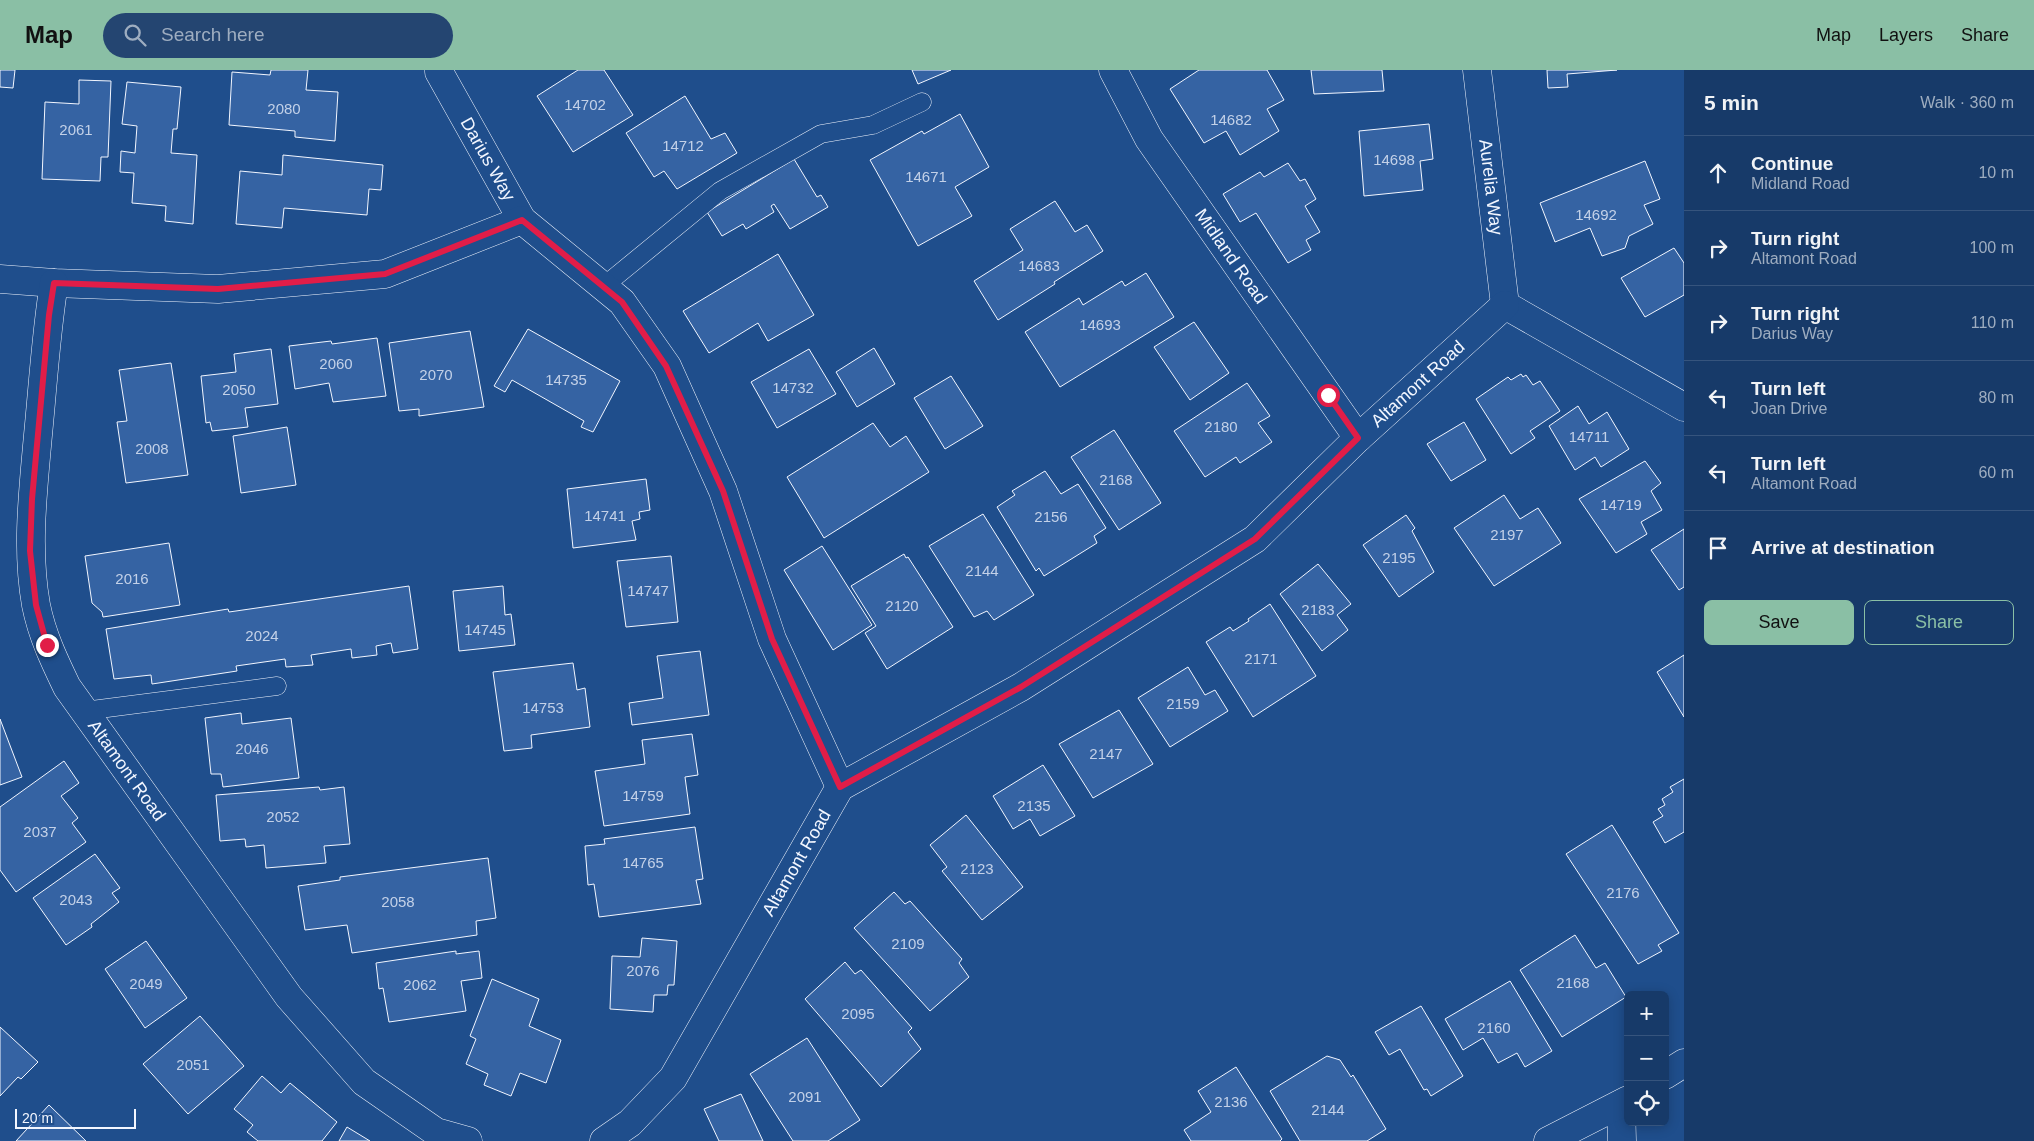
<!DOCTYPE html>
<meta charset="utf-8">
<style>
body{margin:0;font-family:Arial,sans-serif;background:#244571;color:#f1f3f6}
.controls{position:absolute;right:15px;bottom:15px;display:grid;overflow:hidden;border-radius:8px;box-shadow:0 2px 12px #0003}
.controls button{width:45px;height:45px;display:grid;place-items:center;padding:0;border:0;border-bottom:1px solid #36547d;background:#173a69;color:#f1f3f6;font:25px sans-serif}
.scale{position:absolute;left:15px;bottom:12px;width:121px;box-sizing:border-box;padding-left:5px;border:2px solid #f2f6ff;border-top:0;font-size:14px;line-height:18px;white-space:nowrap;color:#f2f6ff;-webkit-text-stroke:4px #1f4e8c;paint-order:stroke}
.stop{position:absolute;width:15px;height:15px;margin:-11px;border:4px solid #e11d48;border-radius:50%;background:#fff}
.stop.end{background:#e11d48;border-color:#fff;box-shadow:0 1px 5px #0008}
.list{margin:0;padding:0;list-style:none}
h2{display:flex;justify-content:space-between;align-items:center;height:65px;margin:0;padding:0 20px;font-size:21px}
h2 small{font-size:16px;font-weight:400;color:#9eadc0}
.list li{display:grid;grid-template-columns:32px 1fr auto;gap:15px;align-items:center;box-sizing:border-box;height:75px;padding:0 20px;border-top:1px solid #36547d}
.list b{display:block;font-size:19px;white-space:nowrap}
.list p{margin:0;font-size:16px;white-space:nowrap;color:#9eadc0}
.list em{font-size:16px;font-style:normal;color:#9eadc0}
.actions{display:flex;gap:10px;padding:15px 20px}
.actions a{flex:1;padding:11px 0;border:1px solid #8abfa5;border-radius:8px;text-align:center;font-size:18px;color:#8abfa5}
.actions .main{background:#8abfa5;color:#111}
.icon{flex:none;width:28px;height:28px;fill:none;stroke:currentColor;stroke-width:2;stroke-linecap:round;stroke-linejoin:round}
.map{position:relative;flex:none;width:1684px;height:1071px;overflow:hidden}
header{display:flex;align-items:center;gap:30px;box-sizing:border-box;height:70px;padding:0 25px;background:#8abfa5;color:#111}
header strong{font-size:24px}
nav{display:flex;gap:28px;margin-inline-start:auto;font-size:18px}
.search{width:350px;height:45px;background:#244571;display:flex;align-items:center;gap:12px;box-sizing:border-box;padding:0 18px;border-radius:28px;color:#9eadc0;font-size:19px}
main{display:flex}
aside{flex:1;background:#173a69}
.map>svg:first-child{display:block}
.building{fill:#3563a3;stroke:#f2f6ff}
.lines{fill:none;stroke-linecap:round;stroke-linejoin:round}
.lane-casing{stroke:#f2f6ff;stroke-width:19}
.street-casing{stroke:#f2f6ff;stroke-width:29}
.lane{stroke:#1f4e8c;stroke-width:18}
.street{stroke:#1f4e8c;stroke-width:28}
.route{stroke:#e11d48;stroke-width:6}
.labels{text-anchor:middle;stroke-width:4;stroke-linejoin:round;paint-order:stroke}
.number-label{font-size:15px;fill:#c3d1e8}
.street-label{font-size:18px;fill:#f2f6ff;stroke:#1f4e8c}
</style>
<header>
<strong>Map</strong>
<div class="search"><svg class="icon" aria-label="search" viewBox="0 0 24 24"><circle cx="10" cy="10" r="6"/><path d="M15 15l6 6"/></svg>Search here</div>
<nav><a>Map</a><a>Layers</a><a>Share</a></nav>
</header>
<main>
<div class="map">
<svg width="1684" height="1071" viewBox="0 0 1684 1071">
<rect width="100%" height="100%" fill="#1f4e8c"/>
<g class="building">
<polygon points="0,0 15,0 13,18 0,17"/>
<polygon points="271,0 308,0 306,20 338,22 335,71 295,67 295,61 229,55 232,2 270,5"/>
<polygon points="578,0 604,0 633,45 573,82 537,26"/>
<polygon points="912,0 951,0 918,14"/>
<polygon points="1199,0 1267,0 1284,30 1267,39 1279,61 1240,85 1226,61 1204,73 1170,19"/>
<polygon points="1311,0 1382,0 1384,21 1314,24"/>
<polygon points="1547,0 1617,0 1567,4 1568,17 1548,18"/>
<polygon points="79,10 111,11 108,87 101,87 100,111 42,109 45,32 79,34"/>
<polygon points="127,12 181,17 177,59 173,59 171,83 197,85 193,154 165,151 166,136 132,133 134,103 120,102 121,81 135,83 137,56 122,54"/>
<polygon points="685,26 711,69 725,63 737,83 677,119 664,101 654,107 626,63"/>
<polygon points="960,44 989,97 955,117 972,146 918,176 870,90 922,61 924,64"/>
<polygon points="1429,54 1433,89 1420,91 1423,120 1364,126 1359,61"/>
<polygon points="283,85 383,95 381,120 369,119 367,145 284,138 282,158 236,154 240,101 282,105"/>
<polygon points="794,89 817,127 821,125 828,137 790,159 774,134 771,136 774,142 746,159 743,154 722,166 707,142"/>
<polygon points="1645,91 1660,129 1644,135 1653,154 1629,166 1625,178 1602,186 1590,158 1555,172 1540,133"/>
<polygon points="1288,93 1300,111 1305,109 1316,129 1305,136 1320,162 1306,170 1311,180 1288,193 1256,143 1240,152 1223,124 1260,102 1264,107"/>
<polygon points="1055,131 1075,162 1087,155 1103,181 1054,212 1055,214 998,250 974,211 1023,180 1010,159"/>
<polygon points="1674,178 1684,193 1684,225 1645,247 1621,208"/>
<polygon points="778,184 814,245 768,271 758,253 709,283 683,241"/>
<polygon points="1146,203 1174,247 1060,317 1025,262 1079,228 1083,235 1122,211 1125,216"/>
<polygon points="1194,252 1229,303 1190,330 1154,277"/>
<polygon points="528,259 620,311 593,362 581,357 584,351 512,310 505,322 494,316"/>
<polygon points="470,261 484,337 419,346 419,339 399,341 389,273"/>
<polygon points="377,268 386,326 333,332 329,313 295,319 289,276 331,271 332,274"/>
<polygon points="874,278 895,314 857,337 836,302"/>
<polygon points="271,279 278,334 245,338 248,357 212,361 210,352 206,353 201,306 236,302 234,284"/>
<polygon points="809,279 836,324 777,358 751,312"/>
<polygon points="171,293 188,405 126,413 117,352 127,351 119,300"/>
<polygon points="1521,304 1523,307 1526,305 1533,315 1540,311 1560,341 1530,361 1535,368 1511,384 1476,329 1508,307 1511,310"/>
<polygon points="951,306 983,356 945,379 914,328"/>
<polygon points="1247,313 1270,346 1258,353 1272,372 1240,393 1236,387 1205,407 1174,361"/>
<polygon points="1578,336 1589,354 1607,342 1629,379 1601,397 1595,387 1575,400 1549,356"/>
<polygon points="1464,352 1486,390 1451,411 1427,374"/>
<polygon points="873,353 890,377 906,366 929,402 824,468 787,407"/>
<polygon points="287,357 296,415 241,423 233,366"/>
<polygon points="1114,360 1161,433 1119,460 1071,387"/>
<polygon points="1645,391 1661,413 1651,421 1662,440 1641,452 1647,464 1616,483 1579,429"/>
<polygon points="1045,401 1061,424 1078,414 1106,458 1094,466 1097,473 1044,506 1039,498 1036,501 997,437 1015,425 1012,421"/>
<polygon points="646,409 650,440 639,442 640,449 632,451 636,470 573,478 567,419"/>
<polygon points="1504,425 1520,449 1538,438 1561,473 1494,516 1454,458"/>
<polygon points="983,444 1034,525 994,550 987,541 974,547 929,476"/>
<polygon points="1406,445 1415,458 1412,461 1434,502 1399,527 1363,475"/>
<polygon points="1684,459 1684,517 1679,520 1651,480"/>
<polygon points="169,473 180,535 103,547 102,542 92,533 85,486"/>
<polygon points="822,476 872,555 833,580 784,500"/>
<polygon points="904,484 906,488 908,487 953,557 887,599 865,563 876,556 851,516"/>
<polygon points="671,486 678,552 626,557 617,491"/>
<polygon points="1318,494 1351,534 1337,545 1348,560 1322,581 1280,524"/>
<polygon points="409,516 418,579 393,583 391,573 376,576 377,585 352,588 351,579 311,585 313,595 286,597 285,589 236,596 237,601 152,614 151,605 114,609 106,559 228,539 229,542"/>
<polygon points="503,516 505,545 511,544 515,575 459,581 453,521"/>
<polygon points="1270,534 1316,606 1253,647 1206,572 1230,557 1233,561 1249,551 1248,549"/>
<polygon points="700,581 709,645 632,655 629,633 663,628 657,586"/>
<polygon points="1684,585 1684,647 1657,602"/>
<polygon points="573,593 577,620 585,618 590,657 531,665 532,678 504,681 493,602"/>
<polygon points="1188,597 1205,625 1215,620 1228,641 1170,677 1138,628"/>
<polygon points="1119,640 1153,694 1093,728 1059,674"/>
<polygon points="241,643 242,654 291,648 299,708 223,717 221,704 211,704 205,648"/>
<polygon points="0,649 22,707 0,715"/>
<polygon points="692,664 698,705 685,707 690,744 604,756 595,701 645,694 642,670"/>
<polygon points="64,691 79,713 61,726 78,748 72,753 86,772 16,822 0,800 0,737"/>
<polygon points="1043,695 1075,746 1040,766 1030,749 1013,759 993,726"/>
<polygon points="1684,709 1684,762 1665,773 1653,752 1663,746 1658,739 1665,735 1662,729 1673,722 1670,717"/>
<polygon points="319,717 320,720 344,717 350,774 324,776 326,793 266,798 264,775 246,777 245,769 220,771 216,725"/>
<polygon points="966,745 1023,817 982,850 942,801 947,797 930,775"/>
<polygon points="1612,755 1679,863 1658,875 1662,881 1638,894 1566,784"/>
<polygon points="695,757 703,809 696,810 701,834 599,847 594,814 588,815 585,776 605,774 604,769"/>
<polygon points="95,784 120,818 112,823 119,832 91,854 92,857 66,875 33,828"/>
<polygon points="488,788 496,848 476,851 477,865 352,883 347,855 305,860 298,816 340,810 340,807"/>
<polygon points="894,822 905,834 910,831 962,889 959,893 969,907 930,941 854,858"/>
<polygon points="1575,865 1596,898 1605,893 1626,927 1562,967 1520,900"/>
<polygon points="642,868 677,871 674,915 668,915 667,925 654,925 653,942 610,939 612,886 640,887"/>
<polygon points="146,871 187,928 145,958 105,899"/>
<polygon points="456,881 456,884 479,881 482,908 461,911 466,941 389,952 383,918 379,919 376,893"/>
<polygon points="845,892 855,904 861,900 912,958 908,962 921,979 881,1017 805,929"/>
<polygon points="492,909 539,929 529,956 561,970 546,1013 520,1003 511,1026 484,1015 488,1004 466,994 476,969 470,966"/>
<polygon points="1510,911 1552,981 1525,997 1517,983 1498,993 1483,968 1463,980 1445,949"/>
<polygon points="1421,936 1463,1006 1431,1026 1427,1019 1424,1020 1400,979 1389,985 1375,962"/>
<polygon points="200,946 244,996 188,1044 143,994"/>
<polygon points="0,957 38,992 21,1009 18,1007 0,1026"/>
<polygon points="807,968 860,1050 828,1071 793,1071 750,1004"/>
<polygon points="1327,986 1340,990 1351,1007 1353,1005 1386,1059 1367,1071 1300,1071 1270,1021"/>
<polygon points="1236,997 1282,1069 1280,1071 1191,1071 1184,1060 1211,1042 1198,1021"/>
<polygon points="262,1006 281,1023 290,1013 337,1052 322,1071 258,1071 247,1062 253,1055 234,1039"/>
<polygon points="741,1024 763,1071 719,1071 704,1039"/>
<polygon points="49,1035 86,1071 16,1071"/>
<polygon points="347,1057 370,1071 339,1071"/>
</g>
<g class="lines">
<defs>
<g id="lane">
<polyline points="604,216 720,121 821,64 873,55 922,32"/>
<polyline points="84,641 277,616"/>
</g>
<g id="street">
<path id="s1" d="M439 0V2L522 150 622 232 667 296 723 421 772 569 840 717"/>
<path id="s2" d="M1113 0 1149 69 1358 368"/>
<path id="s3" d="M1477 0 1505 235"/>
<polyline points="0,209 54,213 218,219 385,204 522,150"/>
<path id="s4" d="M54 213C46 263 43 314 38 365 33 421 26 479 36 535 42 565 54 590 67 617L289 927 364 1012 436 1062 468 1071"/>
<polyline points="1505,235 1684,337"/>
<polyline points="1665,1005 1684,993"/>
<polyline points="1621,1034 1622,1071"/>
<path id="s5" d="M604 1071 630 1053 673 1008 840 717 1021 617 1255 469 1358 368 1505 235"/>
<polyline points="1548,1071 1628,1030"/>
</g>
</defs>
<use href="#lane" class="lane-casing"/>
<use href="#street" class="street-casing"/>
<use href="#lane" class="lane"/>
<use href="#street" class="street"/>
</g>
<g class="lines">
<polyline class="route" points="47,575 36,535 30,481 32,429 49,245 54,213 218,219 385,204 522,150 622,232 666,296 723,421 772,569 840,717 1021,617 1255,469 1358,368 1328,325"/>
</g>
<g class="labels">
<g class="number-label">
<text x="585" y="40">14702</text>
<text x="284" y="44">2080</text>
<text x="1231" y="55">14682</text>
<text x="76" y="65">2061</text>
<text x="683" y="81">14712</text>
<text x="1394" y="95">14698</text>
<text x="926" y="112">14671</text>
<text x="1596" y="150">14692</text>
<text x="1039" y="201">14683</text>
<text x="1100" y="260">14693</text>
<text x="336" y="299">2060</text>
<text x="436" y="310">2070</text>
<text x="566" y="315">14735</text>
<text x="793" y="323">14732</text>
<text x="239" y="325">2050</text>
<text x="1221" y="362">2180</text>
<text x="1589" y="372">14711</text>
<text x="152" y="384">2008</text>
<text x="1116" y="415">2168</text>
<text x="1621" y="440">14719</text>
<text x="605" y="451">14741</text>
<text x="1051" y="452">2156</text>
<text x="1507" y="470">2197</text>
<text x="1399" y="493">2195</text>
<text x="982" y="506">2144</text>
<text x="132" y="514">2016</text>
<text x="648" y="526">14747</text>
<text x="902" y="541">2120</text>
<text x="1318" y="545">2183</text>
<text x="485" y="565">14745</text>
<text x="262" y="571">2024</text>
<text x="1261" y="594">2171</text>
<text x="1183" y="639">2159</text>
<text x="543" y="643">14753</text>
<text x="252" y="684">2046</text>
<text x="1106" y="689">2147</text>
<text x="643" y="731">14759</text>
<text x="1034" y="741">2135</text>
<text x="283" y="752">2052</text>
<text x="40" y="767">2037</text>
<text x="643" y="798">14765</text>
<text x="977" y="804">2123</text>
<text x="1623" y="828">2176</text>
<text x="76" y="835">2043</text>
<text x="398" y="837">2058</text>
<text x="908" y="879">2109</text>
<text x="643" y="906">2076</text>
<text x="1573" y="918">2168</text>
<text x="146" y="919">2049</text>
<text x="420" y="920">2062</text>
<text x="858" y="949">2095</text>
<text x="1494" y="963">2160</text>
<text x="193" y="1000">2051</text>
<text x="805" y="1032">2091</text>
<text x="1231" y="1037">2136</text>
<text x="1328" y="1045">2144</text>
</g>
<g class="street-label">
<text dy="6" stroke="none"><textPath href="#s1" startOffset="102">Darius Way</textPath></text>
<text dy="6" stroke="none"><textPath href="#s3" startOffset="118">Aurelia Way</textPath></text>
<text dy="6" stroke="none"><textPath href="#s2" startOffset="221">Midland Road</textPath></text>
<text dy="6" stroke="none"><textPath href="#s5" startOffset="1138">Altamont Road</textPath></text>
<text dy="6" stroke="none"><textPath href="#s4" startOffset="514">Altamont Road</textPath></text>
<text dy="6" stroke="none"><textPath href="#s5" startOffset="342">Altamont Road</textPath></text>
</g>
</g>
</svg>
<div class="controls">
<button>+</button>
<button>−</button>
<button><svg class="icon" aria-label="locate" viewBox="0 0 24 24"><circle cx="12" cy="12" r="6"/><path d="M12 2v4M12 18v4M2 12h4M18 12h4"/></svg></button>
</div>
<div class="scale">20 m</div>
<div class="stop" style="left:1328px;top:325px"></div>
<div class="stop end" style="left:47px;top:575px"></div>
</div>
<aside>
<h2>5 min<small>Walk · 360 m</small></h2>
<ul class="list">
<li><svg class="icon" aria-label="ahead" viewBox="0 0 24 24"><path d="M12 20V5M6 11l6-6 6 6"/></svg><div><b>Continue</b><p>Midland Road</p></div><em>10 m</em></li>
<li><svg class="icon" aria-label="right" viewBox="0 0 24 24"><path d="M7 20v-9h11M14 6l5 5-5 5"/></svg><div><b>Turn right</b><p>Altamont Road</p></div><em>100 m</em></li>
<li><svg class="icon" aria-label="right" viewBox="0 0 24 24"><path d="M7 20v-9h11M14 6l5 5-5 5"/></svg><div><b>Turn right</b><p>Darius Way</p></div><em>110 m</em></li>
<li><svg class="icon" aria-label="left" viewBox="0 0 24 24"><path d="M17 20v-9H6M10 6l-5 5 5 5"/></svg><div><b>Turn left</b><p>Joan Drive</p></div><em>80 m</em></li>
<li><svg class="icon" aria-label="left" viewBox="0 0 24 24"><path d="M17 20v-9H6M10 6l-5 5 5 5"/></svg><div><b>Turn left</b><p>Altamont Road</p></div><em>60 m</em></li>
<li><svg class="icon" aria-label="arrive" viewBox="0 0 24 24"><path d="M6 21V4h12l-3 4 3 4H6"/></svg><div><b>Arrive at destination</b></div></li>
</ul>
<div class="actions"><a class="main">Save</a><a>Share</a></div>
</aside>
</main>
